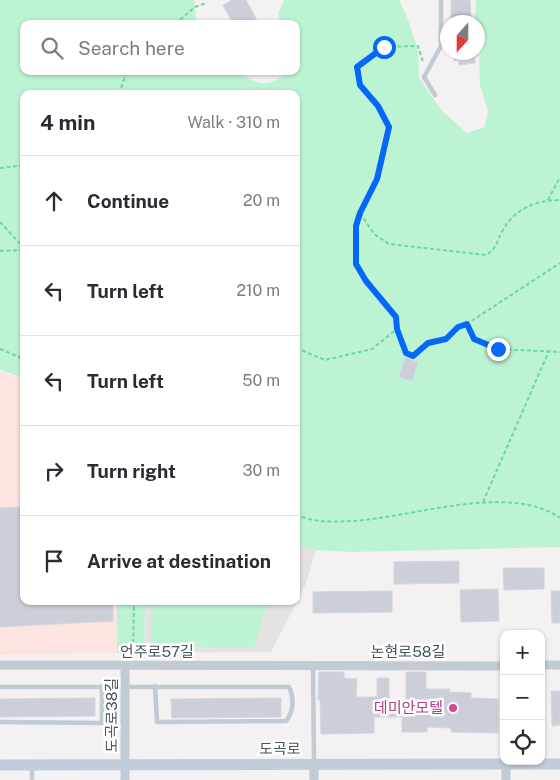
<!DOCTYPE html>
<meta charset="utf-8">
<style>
body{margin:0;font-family:"Public Sans","Noto Sans KR",sans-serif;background:#f2f2f3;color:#2b2b33}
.controls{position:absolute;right:15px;bottom:15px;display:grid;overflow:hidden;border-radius:10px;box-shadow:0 1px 4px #0004}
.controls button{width:45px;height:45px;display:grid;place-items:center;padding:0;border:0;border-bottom:1px solid #e1e1e2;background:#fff;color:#2b2b33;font:25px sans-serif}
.compass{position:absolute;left:440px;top:15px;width:45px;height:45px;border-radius:50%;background:#fff;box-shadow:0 1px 4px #0004;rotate:201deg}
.stop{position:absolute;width:15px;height:15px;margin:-11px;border:4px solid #0568f9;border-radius:50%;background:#fff}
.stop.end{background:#0568f9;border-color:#fff;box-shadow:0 1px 5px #0008}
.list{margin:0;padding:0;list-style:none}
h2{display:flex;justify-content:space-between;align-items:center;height:65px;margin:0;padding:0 20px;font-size:21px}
h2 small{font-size:16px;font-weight:400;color:#7c7c81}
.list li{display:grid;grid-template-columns:32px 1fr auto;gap:15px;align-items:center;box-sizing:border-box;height:90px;padding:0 20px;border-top:1px solid #e1e1e2}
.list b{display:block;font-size:19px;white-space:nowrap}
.list em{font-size:16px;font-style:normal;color:#7c7c81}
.icon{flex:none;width:28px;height:28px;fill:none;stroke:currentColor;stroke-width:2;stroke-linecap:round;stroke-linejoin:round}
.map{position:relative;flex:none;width:560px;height:780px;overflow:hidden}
.search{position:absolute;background:#fff;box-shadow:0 1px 4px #0004;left:20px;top:20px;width:280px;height:55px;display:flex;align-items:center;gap:12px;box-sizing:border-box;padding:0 18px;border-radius:10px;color:#7c7c81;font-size:19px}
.panel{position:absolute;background:#fff;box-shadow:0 1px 4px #0004;left:20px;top:90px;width:280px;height:515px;border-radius:10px}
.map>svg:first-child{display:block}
.education{fill:#e4e2e3}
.medical{fill:#fee4e0}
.green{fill:#bcf4d3}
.building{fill:#cccfd7;stroke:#d4d6dd}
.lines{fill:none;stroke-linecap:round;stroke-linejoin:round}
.path{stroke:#6fd7a7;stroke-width:2;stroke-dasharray:4 2.5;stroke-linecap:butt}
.service{stroke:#c0cbd4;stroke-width:4.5}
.minor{stroke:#c0cbd4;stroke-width:9}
.secondary{stroke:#c2cddb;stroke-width:11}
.route{stroke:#0568f9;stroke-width:6}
.hotel-dot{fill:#d1479c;stroke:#fff;stroke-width:2}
.labels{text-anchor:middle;stroke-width:5;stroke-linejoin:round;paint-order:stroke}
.street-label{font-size:15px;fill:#465361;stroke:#fff}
.hotel-label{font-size:15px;fill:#b23c85;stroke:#fff;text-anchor:end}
</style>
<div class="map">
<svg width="560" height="780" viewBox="0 0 560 780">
<rect width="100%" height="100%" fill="#f3f1f1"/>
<polygon class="education" points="296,545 316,550 305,586 271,652 144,653 145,601 296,601"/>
<polygon class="medical" points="0,372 24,378 24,601 117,601 117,653 0,655"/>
<g class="green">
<path d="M0 0H194L196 18 199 24H24V71H236C257 85 269 89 289 71H296V24H281L278 13 284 0H399L407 17 418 50 419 78 443 112 467 133 485 127 488 111 480 85 478 22H475L476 0H560V547L351 552 316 550 296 545V94H24V378L0 370Z"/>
<polygon points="117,601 145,601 144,653 117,653"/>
<polygon points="151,601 268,601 254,648 151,646"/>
</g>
<g class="building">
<polygon points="232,0 246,0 259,24 233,24 223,5"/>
<polygon points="451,0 470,0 471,22 451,22"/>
<polygon points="453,52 478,52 478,56 475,57 475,63 459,65 458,60 454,61"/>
<polygon points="405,358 418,362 412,381 399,377"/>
<polygon points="24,507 24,601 113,601 113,621 0,627 0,508"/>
<polygon points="459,561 459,583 394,584 394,562"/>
<polygon points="503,568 544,568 544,589 504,590"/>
<polygon points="498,589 499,621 461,622 460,590"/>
<polygon points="392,591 392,612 313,613 313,592"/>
<polygon points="551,591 560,591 560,623 552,623"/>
<polygon points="319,672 344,672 344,678 357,679 356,697 377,697 377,678 389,678 389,701 406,701 406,672 426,672 426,689 450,689 449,692 471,693 471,698 498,699 498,733 451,732 451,728 427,727 427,732 402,732 402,717 374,717 374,733 321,734 320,700 318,700"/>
<polygon points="551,691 560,691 560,725 552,726"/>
<polygon points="95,698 95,716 0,717 0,699"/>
<polygon points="281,698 281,717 172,718 171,699"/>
</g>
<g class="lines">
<g class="path">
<polyline points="175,24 195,7 206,3"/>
<polyline points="119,94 127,71"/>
<polyline points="0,168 24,165"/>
<polyline points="548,200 560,177"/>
<path d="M360 213 374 234 389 244 486 255C498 247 496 242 503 230 515 208 537 200 560 200"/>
<polyline points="0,222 24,248"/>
<polyline points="0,251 24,250"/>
<polyline points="467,324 474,339 499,349 560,352"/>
<polyline points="397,329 396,317 366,281 356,264 355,227 377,179 389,127 378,106 361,85 357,67 384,47 418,46 423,62"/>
<polyline points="296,348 325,360 372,349 397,329 406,353 413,355 428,343 446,339 457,327 467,324 560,263"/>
<polyline points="0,349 24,359"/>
<polyline points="483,502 549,351"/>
<path d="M296 514C313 523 333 522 352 521 412 518 509 482 560 518"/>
<polyline points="133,656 134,601"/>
</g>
<g class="service">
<polyline points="435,95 424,77 441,46 441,0"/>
<polyline points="313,667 314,763"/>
<path d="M0 687H289C294 697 294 712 286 721L157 722 155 686"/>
<polyline points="0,722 102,723 102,686"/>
<polyline points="32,767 32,780"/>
</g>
<g class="minor">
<polyline points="0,665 504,666"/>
<polyline points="541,665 560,665"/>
<polyline points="125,666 125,780"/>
<polyline points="314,780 314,763"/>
<polyline points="506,780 506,761"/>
</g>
<polyline class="secondary" points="0,765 560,764"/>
</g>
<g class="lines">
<polyline class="route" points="384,47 357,67 360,85 378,106 389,127 377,179 360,213 356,226 356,264 366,281 396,317 397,329 406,353 413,356 428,343 446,339 458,327 467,324 474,339 498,349"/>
</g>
<circle class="hotel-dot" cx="453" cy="708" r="5"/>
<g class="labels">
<g class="street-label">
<text x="157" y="657">언주로57길</text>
<text x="408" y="657">논현로58길</text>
<text transform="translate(112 715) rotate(-90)" y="5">도곡로38길</text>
<text x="280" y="754">도곡로</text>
</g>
<g class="hotel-label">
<text x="443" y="713">데미안모텔</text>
</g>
</g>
</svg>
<div class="controls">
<button>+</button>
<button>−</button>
<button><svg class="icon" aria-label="locate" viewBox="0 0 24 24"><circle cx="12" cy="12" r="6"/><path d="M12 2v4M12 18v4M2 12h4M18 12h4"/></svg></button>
</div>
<svg class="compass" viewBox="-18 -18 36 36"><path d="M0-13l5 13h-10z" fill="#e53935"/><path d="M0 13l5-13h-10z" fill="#7c7c81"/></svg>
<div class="stop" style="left:384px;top:47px"></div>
<div class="stop end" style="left:498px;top:349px"></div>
<div class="search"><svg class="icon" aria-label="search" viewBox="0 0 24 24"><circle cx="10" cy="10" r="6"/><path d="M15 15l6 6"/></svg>Search here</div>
<section class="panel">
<h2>4 min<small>Walk · 310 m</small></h2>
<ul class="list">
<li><svg class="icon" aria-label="ahead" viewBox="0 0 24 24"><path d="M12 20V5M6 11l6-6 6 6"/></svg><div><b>Continue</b></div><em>20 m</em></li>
<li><svg class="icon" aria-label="left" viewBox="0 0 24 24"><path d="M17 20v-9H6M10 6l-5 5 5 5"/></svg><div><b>Turn left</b></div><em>210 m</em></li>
<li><svg class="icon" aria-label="left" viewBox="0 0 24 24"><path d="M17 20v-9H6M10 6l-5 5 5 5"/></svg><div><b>Turn left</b></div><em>50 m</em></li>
<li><svg class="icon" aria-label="right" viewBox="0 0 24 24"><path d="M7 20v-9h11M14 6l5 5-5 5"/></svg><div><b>Turn right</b></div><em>30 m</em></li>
<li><svg class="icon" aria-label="arrive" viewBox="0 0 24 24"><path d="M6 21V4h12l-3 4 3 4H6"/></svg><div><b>Arrive at destination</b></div></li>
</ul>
</section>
</div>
